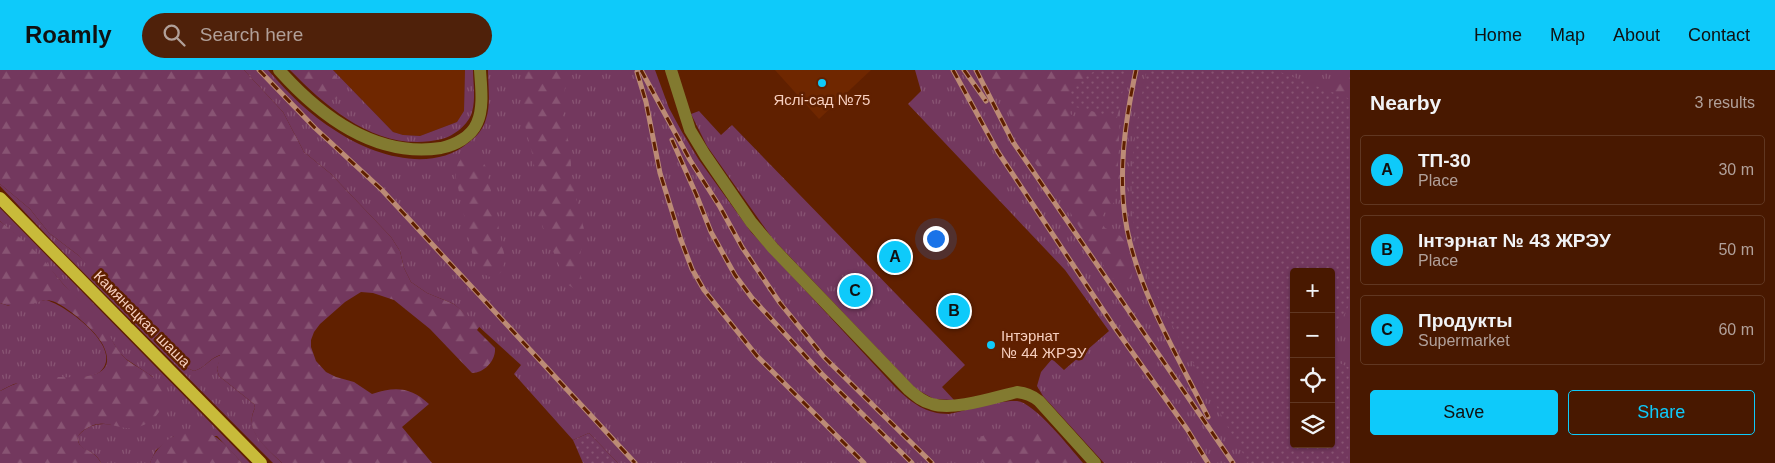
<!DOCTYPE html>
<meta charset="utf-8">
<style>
body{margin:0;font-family:Helvetica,sans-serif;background:#4f210a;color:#f1f3f6}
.controls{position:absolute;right:15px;bottom:15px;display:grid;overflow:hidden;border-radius:5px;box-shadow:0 1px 4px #0004}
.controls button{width:45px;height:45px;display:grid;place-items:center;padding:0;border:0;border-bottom:1px solid #603722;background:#481800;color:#f1f3f6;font:25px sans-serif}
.you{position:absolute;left:935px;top:168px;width:18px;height:18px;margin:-12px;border:4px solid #fff;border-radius:50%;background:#1a73e8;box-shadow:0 0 0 8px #1a73e833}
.badge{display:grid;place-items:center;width:32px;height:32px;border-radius:50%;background:#0ecafa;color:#111;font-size:16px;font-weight:700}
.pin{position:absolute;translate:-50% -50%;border:2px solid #fff;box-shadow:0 1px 5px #0006}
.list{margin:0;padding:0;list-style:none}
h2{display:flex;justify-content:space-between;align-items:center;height:65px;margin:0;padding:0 20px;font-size:21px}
h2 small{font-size:16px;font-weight:400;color:#b1a099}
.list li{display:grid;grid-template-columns:32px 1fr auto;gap:15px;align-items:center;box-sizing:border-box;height:70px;margin:0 10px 10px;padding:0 10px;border:1px solid #603722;border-radius:5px}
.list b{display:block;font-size:19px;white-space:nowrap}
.list p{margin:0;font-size:16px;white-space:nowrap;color:#b1a099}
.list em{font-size:16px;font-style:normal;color:#b1a099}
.actions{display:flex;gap:10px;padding:15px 20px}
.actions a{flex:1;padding:11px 0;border:1px solid #0ecafa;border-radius:5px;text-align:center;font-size:18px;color:#0ecafa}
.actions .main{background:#0ecafa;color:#111}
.icon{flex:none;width:28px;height:28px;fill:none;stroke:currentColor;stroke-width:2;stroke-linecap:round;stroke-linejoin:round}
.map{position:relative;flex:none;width:1350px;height:393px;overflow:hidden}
header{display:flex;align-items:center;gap:30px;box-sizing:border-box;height:70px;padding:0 25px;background:#0ecafa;color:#111}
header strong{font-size:24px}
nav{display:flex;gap:28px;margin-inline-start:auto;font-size:18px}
.search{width:350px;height:45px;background:#4f210a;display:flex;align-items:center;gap:12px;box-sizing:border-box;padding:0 18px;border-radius:28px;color:#b1a099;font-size:19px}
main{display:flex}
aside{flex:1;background:#481800}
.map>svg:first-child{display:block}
.built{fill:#6f2700}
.grass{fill:url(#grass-tufts);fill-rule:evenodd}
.forest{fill:url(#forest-firs)}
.garden{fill:url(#garden-dots)}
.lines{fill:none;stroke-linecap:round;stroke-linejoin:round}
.minor{stroke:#827a30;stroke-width:12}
.major{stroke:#c8bb3a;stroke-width:12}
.rail-casing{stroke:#bc8b75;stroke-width:5}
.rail{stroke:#602000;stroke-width:3;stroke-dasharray:9;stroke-linecap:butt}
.poi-dot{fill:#0ecafa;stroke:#602000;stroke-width:2}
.labels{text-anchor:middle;stroke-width:5;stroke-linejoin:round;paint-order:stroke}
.poi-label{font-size:15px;fill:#f7cfbf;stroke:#602000}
.street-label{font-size:15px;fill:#f7cfbf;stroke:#602000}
</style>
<header>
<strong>Roamly</strong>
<div class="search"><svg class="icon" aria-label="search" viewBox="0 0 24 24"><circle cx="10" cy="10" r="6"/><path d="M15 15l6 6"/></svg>Search here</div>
<nav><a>Home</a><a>Map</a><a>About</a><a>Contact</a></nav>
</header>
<main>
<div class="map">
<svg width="1350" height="393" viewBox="0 0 1350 393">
<defs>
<pattern id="grass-tufts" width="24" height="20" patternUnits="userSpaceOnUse" patternTransform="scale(1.25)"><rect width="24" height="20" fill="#73385e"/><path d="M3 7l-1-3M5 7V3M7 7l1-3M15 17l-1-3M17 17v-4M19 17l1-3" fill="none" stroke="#885473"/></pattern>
<pattern id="forest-firs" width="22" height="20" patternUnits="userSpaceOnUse" patternTransform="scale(1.25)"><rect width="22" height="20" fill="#73385e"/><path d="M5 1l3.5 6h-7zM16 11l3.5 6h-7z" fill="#885473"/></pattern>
<pattern id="garden-dots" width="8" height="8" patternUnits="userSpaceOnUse" patternTransform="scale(1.25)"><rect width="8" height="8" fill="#73385e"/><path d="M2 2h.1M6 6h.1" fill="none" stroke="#885473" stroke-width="1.8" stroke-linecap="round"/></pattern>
</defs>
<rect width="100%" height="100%" fill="#602000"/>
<g class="built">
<polygon points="333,0 465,0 464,42 457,52 420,66 403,65 393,62"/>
<polygon points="775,0 871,0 819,49"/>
</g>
<g class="grass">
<path d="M244 0H268C288 23 310 45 336 61 372 85 431 104 468 73 476 67 483 60 486 49 491 34 488 16 488 0H655L669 38 682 62 699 90 751 162 896 318C912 333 926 344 949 344 967 340 999 330 1017 331 1035 333 1070 378 1083 393H618L589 363 573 370 514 304 521 295 454 234 427 223 411 212 404 198 400 181 391 167 331 104 304 82 283 42Z"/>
<path d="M290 0H333L393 62 403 65 420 66 457 52 464 41 465 0H473C473 13 476 29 472 42 469 54 454 66 442 69 381 84 330 41 290 0Z"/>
<path d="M915 0H1350V393H1104L1043 326 1037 316 1041 302 1052 289 1064 300 1109 261 1065 200 908 34 921 21ZM1294 202H1331V374H1294Z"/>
<polygon points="699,41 721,65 732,55 965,295 942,317 954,330 934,329 916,319 772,168 707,76 691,44"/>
<path d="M0 114 30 139 49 163 78 185 106 211 109 221 122 230 127 231 132 234C151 259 164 288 194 301 205 298 210 288 221 285L217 299 219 306 254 334 255 338C243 360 267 378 282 393H273L57 176 0 116Z"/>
<path d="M0 138 250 393H242L217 366H174L156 380 150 393H101C93 376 77 384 78 366 91 351 106 353 124 357L153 307 126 289 119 282 97 247 71 223 38 185 0 151Z"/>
<path d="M46 230C66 235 126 279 100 302 90 311 32 310 14 314 9 316 4 319 0 321V233L9 236Z"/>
</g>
<g class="forest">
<path d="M0 0H244L283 42 304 82 331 104 391 167 400 181 404 198 411 212 427 223 454 234 480 256 477 260 495 278C496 290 485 303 472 303L430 259 394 230 373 223 361 222 345 232 320 254 314 262 311 270V277L316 291 326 302 336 307 354 312 372 324C395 316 411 317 429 334L402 357 432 393H282C266 377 243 362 255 338L254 334 219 306 217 299 220 285C210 288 205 298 194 301 164 288 151 259 132 234L127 231 117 229 112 226 106 211 96 205 78 185 49 163 30 139 0 114Z"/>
<path d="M293 0H329C336 7 346 14 344 25L336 29 310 17Z"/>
<polygon points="526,0 567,0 562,44 570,78 572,112 585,163 578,194 583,215 580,218 576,220 567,214 564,207 537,143 535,127 535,101 533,87 523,48 521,33"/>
<path d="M982 0H1100L1069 28 1066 33C1071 58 1089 44 1100 33L1118 35 1120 41 1117 122C1116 126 1115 131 1113 134 1106 142 1096 146 1105 158 1111 161 1118 163 1122 168 1130 176 1136 202 1130 211L1120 214 1111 207 1058 123 1035 93 1018 63 1003 30Z"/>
<polygon points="1332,0 1350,0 1350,76 1326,34 1331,18"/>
<path d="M466 85C477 85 481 88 486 97L505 188C502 217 481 210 473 187L456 108C456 97 457 91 466 85Z"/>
<path d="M0 151C13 162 27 173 40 186 51 198 60 212 72 223 80 231 89 238 97 246 109 260 113 278 127 290 140 300 166 309 165 329 165 334 162 338 159 342 153 351 144 356 134 358 116 360 105 347 86 359 82 361 77 365 78 370 79 381 94 378 101 393H0V321C10 316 20 311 32 309 39 308 47 307 55 307 75 307 121 312 103 275 96 261 70 239 55 232 42 226 32 237 19 237 12 237 6 235 0 233Z"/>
<path d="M192 359C215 360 228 377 242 393H150C157 374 173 364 192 359Z"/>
<path d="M1033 363C1058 365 1063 376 1079 393H983C977 386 976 377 979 368L986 364 1007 367Z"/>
</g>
<g class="garden">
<polygon points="1096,0 1127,0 1117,48 1068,35 1071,17"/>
<path d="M1147 0H1280V2L1350 29V233L1331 271V202H1294V374H1331V289L1350 298V366L1347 393H1249C1230 363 1214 331 1197 300 1174 258 1146 214 1136 166 1125 115 1136 51 1147 0Z"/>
<polygon points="589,363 618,393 583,393 573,370"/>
</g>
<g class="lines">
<g class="minor">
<path d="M279 0C320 46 375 88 441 78 455 75 471 67 477 53 484 38 481 16 480 0"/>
<path d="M671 0 690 60 705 85 751 152 773 178 909 320C916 326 923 332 932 334 954 341 995 327 1017 322 1026 323 1032 325 1039 331L1095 393"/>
</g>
<polyline class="major" points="0,128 261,393"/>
<defs>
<g id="rail">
<polyline points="259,0 315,58 381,119 635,393"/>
<polyline points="641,0 690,90 720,137 742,177 780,233 824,287 932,393"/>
<polyline points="953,0 998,82 1115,258 1187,359 1208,393"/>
<polyline points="964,0 986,31"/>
<polyline points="976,0 1013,72 1233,393"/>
<path d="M1136 0C1125 52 1117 106 1127 159 1139 222 1179 289 1208 347"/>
<polyline points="637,2 646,32 660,103 681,170 692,199 704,220 757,286 864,393"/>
<polyline points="672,70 696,124 711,162 735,205 752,228 822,304 912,393"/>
</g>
</defs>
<use href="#rail" class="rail-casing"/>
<use href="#rail" class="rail"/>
</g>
<g class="poi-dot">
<circle cx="822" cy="13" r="5"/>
<circle cx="991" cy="275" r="5"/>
</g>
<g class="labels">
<g class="poi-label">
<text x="822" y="35">Яслі-сад №75</text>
<text x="1001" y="271" text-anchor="start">Інтэрнат<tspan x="1001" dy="17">№ 44 ЖРЭУ</tspan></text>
</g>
<g class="street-label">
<text transform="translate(142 249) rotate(45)" y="5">Камянецкая шаша</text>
</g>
</g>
</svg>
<div class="controls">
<button>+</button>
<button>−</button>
<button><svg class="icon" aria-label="locate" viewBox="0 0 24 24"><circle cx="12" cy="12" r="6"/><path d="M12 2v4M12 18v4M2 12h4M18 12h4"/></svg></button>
<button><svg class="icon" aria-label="layers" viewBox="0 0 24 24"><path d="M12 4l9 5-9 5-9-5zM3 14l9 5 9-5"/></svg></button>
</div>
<div class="you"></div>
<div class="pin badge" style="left:895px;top:187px">A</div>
<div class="pin badge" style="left:954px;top:241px">B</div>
<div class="pin badge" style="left:855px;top:221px">C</div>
</div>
<aside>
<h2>Nearby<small>3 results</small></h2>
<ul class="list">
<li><span class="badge">A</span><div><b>ТП-30</b><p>Place</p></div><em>30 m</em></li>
<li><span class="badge">B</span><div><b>Інтэрнат № 43 ЖРЭУ</b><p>Place</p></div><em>50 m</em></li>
<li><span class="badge">C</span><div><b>Продукты</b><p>Supermarket</p></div><em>60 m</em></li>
</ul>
<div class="actions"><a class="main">Save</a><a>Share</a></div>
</aside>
</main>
